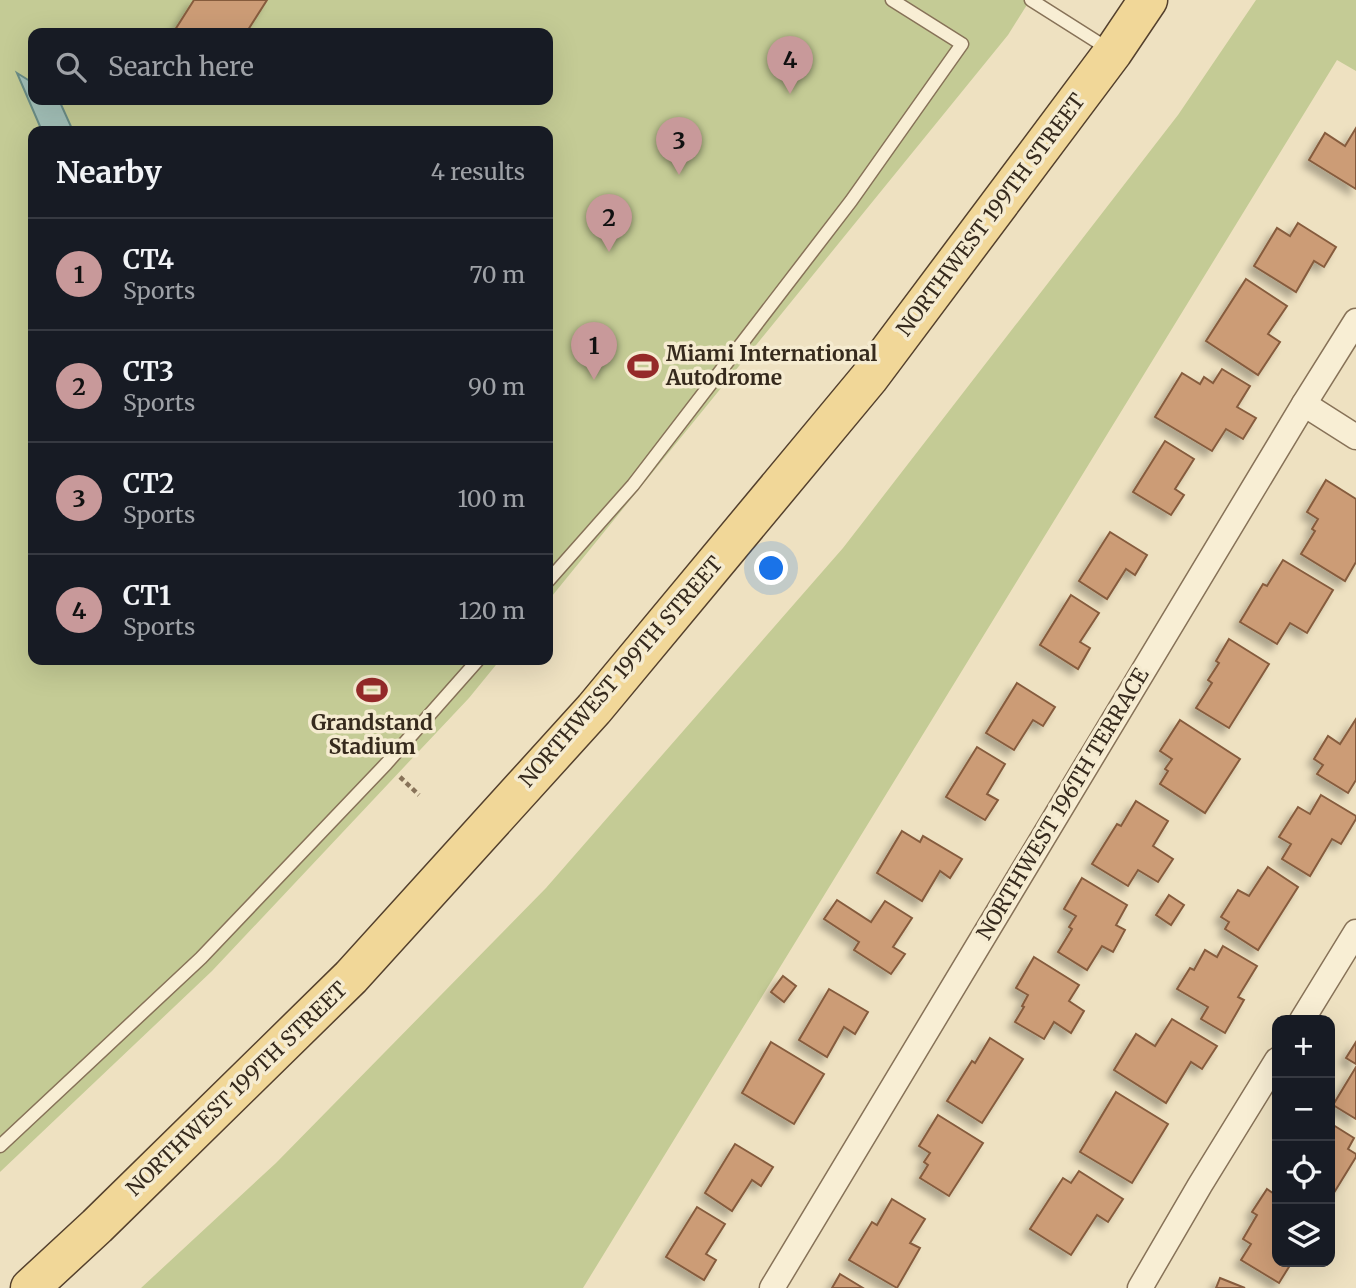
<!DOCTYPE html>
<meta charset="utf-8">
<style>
body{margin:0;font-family:Merriweather,serif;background:#242831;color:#f1f3f6}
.controls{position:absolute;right:21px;bottom:21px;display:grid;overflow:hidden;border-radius:14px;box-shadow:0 7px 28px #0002}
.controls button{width:63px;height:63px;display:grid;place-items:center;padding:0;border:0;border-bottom:2px solid #363941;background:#171b24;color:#f1f3f6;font:35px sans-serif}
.you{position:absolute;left:772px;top:569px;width:24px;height:24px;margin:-18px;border:5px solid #fff;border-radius:50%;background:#1a73e8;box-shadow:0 0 0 10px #1a73e833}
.badge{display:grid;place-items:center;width:46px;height:46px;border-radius:50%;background:#c8999a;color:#111;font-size:23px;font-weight:700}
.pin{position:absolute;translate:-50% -58px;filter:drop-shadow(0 2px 4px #0008)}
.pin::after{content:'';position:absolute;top:37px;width:24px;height:21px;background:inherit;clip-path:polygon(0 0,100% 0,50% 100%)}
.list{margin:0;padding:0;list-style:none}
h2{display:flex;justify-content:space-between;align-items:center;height:91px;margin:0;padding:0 28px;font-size:30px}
h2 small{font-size:23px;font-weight:400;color:#9ea1a6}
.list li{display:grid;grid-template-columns:46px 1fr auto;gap:21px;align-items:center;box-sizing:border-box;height:112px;padding:0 28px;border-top:2px solid #363941}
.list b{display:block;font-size:26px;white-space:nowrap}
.list p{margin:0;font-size:23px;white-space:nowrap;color:#9ea1a6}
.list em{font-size:23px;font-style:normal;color:#9ea1a6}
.icon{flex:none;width:38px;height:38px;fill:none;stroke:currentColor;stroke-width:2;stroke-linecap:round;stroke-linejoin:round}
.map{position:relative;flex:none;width:1356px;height:1288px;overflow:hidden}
.search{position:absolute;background:#171b24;box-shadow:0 7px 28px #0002;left:28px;top:28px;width:525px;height:77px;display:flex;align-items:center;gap:18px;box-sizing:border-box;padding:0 24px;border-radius:14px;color:#9ea1a6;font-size:26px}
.panel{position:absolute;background:#171b24;box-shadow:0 7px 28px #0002;left:28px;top:126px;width:525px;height:539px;border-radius:14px}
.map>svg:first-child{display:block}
.green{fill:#c4cb95;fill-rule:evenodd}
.water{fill:#a3c0b8;stroke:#6b8d86;stroke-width:2}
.building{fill:#cc9c76;stroke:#865c3e;stroke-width:2;filter:url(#shadow)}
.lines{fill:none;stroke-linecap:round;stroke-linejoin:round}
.lane-casing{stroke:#877258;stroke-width:15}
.street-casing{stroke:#877258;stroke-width:27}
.primary-casing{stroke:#54402d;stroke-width:41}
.path{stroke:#877258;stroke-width:4.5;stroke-dasharray:5 3.5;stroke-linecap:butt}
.lane{stroke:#f8eed4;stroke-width:12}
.street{stroke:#f8eed4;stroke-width:24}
.primary{stroke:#f1d798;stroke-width:38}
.labels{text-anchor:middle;stroke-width:7;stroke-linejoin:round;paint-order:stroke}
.street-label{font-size:21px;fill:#362a1d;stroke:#f5ebd0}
.poi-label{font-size:21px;font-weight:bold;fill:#362a1d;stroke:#f5ebd0;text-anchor:start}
</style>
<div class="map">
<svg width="1356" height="1288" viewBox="0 0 1356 1288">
<defs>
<filter id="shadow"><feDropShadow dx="-6" dy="6" stdDeviation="3.5" flood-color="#0004"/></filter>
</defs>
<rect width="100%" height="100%" fill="#eee1c1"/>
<g class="green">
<path d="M0 0H1030L1008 35 548 601V131H33V660H500L469 698 212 971 0 1172ZM33 33H548V100H33Z"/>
<polygon points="1256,0 1356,0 1356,71 1337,60 583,1288 141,1288 276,1163 546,888 843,548 1178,115"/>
</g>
<polygon class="water" points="17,73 33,83 33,100 59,100 73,131 42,131"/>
<g class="building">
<polygon points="194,0 267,0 246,33 173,33"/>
<polygon points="1356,128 1356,189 1309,160 1325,133 1345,146"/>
<polygon points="1298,223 1336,247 1324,267 1314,261 1296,292 1254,266 1277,228 1290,236"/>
<polygon points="1246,279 1287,306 1268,334 1280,342 1258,375 1206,341"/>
<polygon points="1222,369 1250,386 1237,407 1256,418 1243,439 1226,429 1212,451 1155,417 1182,373 1200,384 1204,377 1213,383"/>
<polygon points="1165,441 1194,459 1175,489 1184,495 1171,515 1133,492"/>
<polygon points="1326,480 1356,499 1356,562 1345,581 1301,554 1315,531 1312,529 1318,519 1307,512"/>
<polygon points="1110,532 1147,555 1135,575 1126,569 1107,599 1079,581"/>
<polygon points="1283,560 1333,590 1307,633 1290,623 1277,644 1240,622 1263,584 1267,586"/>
<polygon points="1071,595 1099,613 1080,642 1090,648 1078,669 1040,645"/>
<polygon points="1229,639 1269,664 1229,728 1196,708 1212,683 1208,680 1219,663 1216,661"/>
<polygon points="1017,683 1055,707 1043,726 1033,720 1014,750 986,733"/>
<polygon points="1356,719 1356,780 1348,793 1317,774 1323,765 1314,759 1328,736 1340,744"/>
<polygon points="1180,720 1240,759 1205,813 1160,784 1168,771 1165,769 1172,759 1160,751"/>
<polygon points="977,747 1005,764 987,794 998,800 985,820 946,797"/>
<polygon points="1321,795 1356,816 1356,819 1341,844 1332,839 1310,876 1282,859 1291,844 1279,837 1298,807 1310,814"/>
<polygon points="1136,801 1168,821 1153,846 1173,859 1158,882 1138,870 1128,886 1092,864 1117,824 1121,826"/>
<polygon points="902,831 920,842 923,836 962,859 950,878 940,871 922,901 877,873"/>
<polygon points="1268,867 1298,887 1258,950 1225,929 1229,922 1221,917 1238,890 1249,896"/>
<polygon points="1082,878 1127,905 1116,925 1125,930 1113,952 1102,946 1087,970 1058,952 1072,929 1069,927 1076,916 1064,909"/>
<polygon points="1169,895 1184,905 1171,925 1156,915"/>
<polygon points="837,900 871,922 885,901 912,918 893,947 905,954 891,974 854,950 859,942 824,919"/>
<polygon points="1223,946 1257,966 1238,997 1244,1000 1225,1033 1201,1019 1208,1007 1177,989 1190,968 1194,970 1205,950 1217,957"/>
<polygon points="1034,957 1079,985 1069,1001 1084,1011 1071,1033 1054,1022 1044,1039 1015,1022 1024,1007 1022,1006 1028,995 1016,988"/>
<polygon points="783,976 796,986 784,1002 771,992"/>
<polygon points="829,989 868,1012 855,1034 844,1027 827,1057 799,1040"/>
<polygon points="1172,1019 1217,1046 1202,1069 1191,1062 1166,1103 1114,1070 1136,1034 1155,1046"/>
<polygon points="990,1038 1023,1059 982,1123 947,1101 972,1061 975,1063"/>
<polygon points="771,1042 824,1074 794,1124 742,1093"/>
<polygon points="1356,1042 1356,1064 1346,1058"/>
<polygon points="1356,1067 1356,1119 1333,1105"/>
<polygon points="1116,1092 1168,1124 1132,1183 1080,1152"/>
<polygon points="938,1115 983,1143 949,1196 920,1178 928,1165 924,1162 930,1153 919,1146"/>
<polygon points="1330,1123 1354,1138 1348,1149 1356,1154 1356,1157 1332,1196 1330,1194"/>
<polygon points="735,1144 773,1167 761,1186 752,1180 732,1211 705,1193"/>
<polygon points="1079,1171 1123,1199 1108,1222 1097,1215 1071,1255 1030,1229 1063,1178 1071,1183"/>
<polygon points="1267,1189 1277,1196 1277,1262 1292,1262 1279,1283 1241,1260 1251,1244 1243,1239 1257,1215 1252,1212"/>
<polygon points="892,1199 925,1219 910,1243 920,1248 897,1288 849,1260 872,1222 877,1225"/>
<polygon points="697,1207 725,1224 706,1254 716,1260 704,1280 666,1257"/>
<polygon points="840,1274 863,1288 832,1288"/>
<polygon points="1220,1278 1245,1288 1216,1288"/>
</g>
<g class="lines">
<defs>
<g id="lane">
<polyline points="1031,0 1110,50"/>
<polyline points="548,581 633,485 851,201 962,44 892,0"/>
<polyline points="0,1146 201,958 386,764 478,660"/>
</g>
<g id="street">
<polyline points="1304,404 1356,437"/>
<polyline points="1302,1020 1356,932"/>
<polyline points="772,1288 1304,404 1356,321"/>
<polyline points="1140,1288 1200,1185 1277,1060"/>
</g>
<polyline id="primary" points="30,1288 97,1226 351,977 594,709 869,378 1113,52 1148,0"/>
</defs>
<use href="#lane" class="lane-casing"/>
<use href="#street" class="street-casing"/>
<use href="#primary" class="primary-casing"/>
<polyline class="path" points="400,777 419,795"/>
<use href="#lane" class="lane"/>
<use href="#street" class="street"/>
<use href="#primary" class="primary"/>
</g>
<defs>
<symbol id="stadium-bare" viewBox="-9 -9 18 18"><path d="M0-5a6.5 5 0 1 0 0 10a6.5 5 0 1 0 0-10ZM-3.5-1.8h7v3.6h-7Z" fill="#952a29" stroke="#f5ebd0" stroke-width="2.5" paint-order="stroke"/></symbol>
</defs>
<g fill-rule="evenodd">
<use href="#stadium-bare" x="621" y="344" width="44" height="44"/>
<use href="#stadium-bare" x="350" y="668" width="44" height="44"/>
</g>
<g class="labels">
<g class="street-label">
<text transform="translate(991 215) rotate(-53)" y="7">NORTHWEST 199TH STREET</text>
<text transform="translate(621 672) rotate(-49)" y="7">NORTHWEST 199TH STREET</text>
<text transform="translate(1063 804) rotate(-59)" y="7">NORTHWEST 196TH TERRACE</text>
<text transform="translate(237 1089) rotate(-44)" y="7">NORTHWEST 199TH STREET</text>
</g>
<g class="poi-label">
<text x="666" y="361">Miami International<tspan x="666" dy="24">Autodrome</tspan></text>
<text x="372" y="730" text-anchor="middle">Grandstand<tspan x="372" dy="24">Stadium</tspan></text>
</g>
</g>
</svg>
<div class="controls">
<button>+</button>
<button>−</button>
<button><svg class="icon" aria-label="locate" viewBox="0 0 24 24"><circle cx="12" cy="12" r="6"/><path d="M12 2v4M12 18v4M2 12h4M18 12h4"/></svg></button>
<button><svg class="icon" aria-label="layers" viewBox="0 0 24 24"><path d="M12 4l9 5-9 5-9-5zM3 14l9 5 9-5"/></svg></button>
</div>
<div class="you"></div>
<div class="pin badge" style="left:594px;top:380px">1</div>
<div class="pin badge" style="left:609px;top:252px">2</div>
<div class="pin badge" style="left:679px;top:175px">3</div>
<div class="pin badge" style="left:790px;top:94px">4</div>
<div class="search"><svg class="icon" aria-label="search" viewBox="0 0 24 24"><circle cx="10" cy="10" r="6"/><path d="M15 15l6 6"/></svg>Search here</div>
<section class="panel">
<h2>Nearby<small>4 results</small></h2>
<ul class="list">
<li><span class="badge">1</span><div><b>CT4</b><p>Sports</p></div><em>70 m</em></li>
<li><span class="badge">2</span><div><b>CT3</b><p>Sports</p></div><em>90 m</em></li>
<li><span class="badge">3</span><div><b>CT2</b><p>Sports</p></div><em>100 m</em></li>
<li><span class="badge">4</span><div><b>CT1</b><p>Sports</p></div><em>120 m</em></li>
</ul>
</section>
</div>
